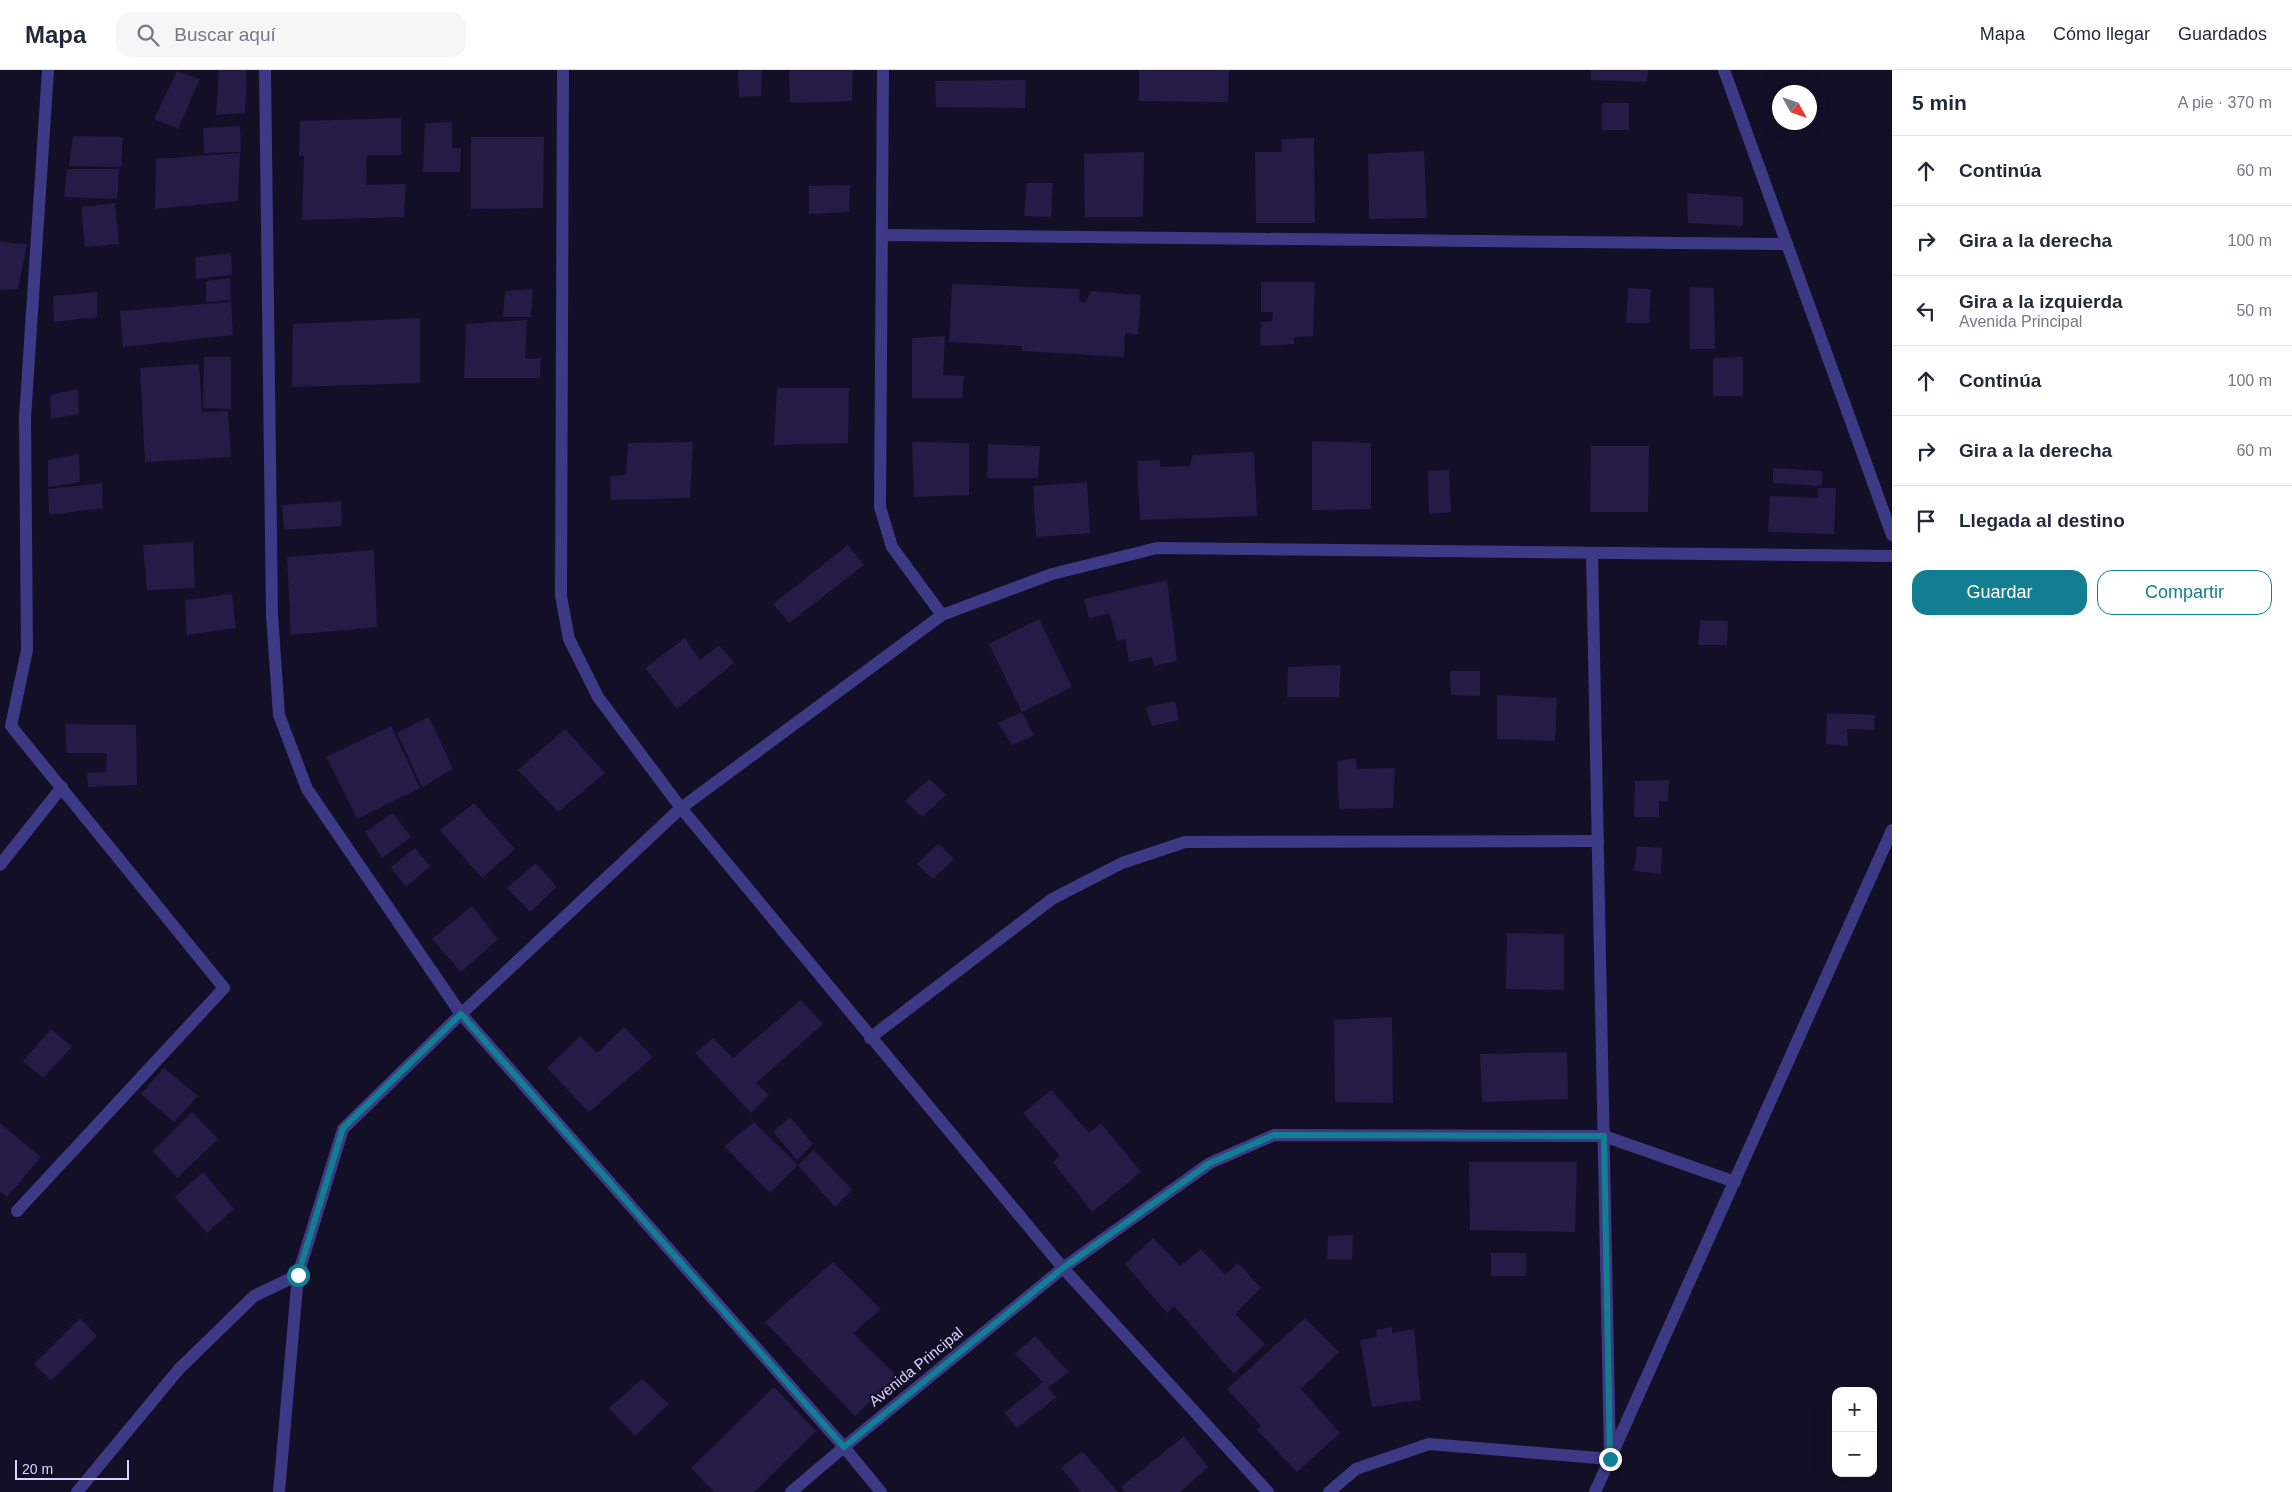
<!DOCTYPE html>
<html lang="es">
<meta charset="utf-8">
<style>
body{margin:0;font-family:Helvetica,sans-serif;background:#f6f6f7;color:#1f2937}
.controls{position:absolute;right:15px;bottom:15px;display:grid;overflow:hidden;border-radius:10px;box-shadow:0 5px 20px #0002}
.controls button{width:45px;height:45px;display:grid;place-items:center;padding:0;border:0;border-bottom:1px solid #e0e1e3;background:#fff;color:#1f2937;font:25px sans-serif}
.compass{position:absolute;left:1772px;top:15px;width:45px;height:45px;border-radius:50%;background:#fff;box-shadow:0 5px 20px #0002;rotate:130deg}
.scale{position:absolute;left:15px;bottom:12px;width:114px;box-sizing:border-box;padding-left:5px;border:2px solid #d9d4ff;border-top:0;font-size:14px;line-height:18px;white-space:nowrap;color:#d9d4ff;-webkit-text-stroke:4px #130f26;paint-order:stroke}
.stop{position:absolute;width:15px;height:15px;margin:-11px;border:4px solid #117e91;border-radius:50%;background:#fff}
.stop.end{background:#117e91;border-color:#fff;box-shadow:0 1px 5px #0008}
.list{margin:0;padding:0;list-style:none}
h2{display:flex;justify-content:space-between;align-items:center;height:65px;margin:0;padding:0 20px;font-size:21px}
h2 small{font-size:16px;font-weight:400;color:#747a83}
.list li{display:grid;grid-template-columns:32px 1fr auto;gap:15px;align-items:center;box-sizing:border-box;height:70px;padding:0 20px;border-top:1px solid #e0e1e3}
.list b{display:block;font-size:19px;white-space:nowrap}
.list p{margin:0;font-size:16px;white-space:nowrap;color:#747a83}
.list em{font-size:16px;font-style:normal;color:#747a83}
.actions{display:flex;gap:10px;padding:15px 20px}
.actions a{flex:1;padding:11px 0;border:1px solid #117e91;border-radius:15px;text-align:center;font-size:18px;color:#117e91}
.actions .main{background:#117e91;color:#fff}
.icon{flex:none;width:28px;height:28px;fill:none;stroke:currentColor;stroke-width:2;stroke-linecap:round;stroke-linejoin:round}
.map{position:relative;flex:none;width:1892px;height:1422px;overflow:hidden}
header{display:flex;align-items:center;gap:30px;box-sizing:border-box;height:70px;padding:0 25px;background:#fff;border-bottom:1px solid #e0e1e3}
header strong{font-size:24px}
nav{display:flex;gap:28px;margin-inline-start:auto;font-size:18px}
.search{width:350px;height:45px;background:#f6f6f7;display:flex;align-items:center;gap:12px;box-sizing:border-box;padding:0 18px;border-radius:15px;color:#747a83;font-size:19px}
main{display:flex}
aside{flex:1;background:#fff}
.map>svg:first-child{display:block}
.building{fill:#241b47}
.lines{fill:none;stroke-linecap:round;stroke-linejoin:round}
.minor{stroke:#3d3a85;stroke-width:12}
.route{stroke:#117e91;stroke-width:6}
.labels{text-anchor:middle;stroke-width:4;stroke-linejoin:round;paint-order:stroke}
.street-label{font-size:15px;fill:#d9d4ff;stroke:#130f26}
</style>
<header>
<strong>Mapa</strong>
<div class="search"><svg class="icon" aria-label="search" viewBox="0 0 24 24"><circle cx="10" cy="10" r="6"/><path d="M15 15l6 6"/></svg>Buscar aquí</div>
<nav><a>Mapa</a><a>Cómo llegar</a><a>Guardados</a></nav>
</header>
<main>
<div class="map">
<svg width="1892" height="1422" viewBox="0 0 1892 1422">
<rect width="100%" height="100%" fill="#130f26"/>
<g class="building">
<polygon points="219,0 247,0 245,43 216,45"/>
<polygon points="738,0 762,0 761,26 739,27"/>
<polygon points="789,0 853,0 852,31 790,33"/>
<polygon points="1139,0 1229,0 1228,32 1139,31"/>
<polygon points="1591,0 1648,0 1647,12 1591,10"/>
<polygon points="177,1 200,9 178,59 154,49"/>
<polygon points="1026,10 1025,38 936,37 935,11"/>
<rect x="1602" y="33" width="27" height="27"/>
<polygon points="401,48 401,85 367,85 366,115 406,114 404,147 302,150 304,86 299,86 300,51"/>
<polygon points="452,52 452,78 461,78 460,102 423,102 425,53"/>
<polygon points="240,56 241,82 204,83 203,58"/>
<polygon points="73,66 123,67 121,97 69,96"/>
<polygon points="471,67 544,67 543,138 471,139"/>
<polygon points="1314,68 1315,153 1256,153 1255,82 1282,82 1281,69"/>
<polygon points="1424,81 1427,148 1369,149 1368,84"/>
<polygon points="1144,82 1143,147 1085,147 1084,84"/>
<polygon points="240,83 238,131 155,139 156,89"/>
<polygon points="67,99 119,99 117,129 64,127"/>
<polygon points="1027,113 1053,113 1051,147 1024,146"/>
<polygon points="850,115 849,142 809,144 809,116"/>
<polygon points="1687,123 1743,127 1743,156 1688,153"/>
<polygon points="115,133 119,174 85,177 81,137"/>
<polygon points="0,172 27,174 18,219 0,220"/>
<polygon points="231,183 232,205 196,209 195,187"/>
<polygon points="230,208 231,230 206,232 206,211"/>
<polygon points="1261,212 1315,212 1313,266 1294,267 1294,274 1260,276 1261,252 1272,251 1273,242 1261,242"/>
<polygon points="952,214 1080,219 1079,232 1086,232 1091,221 1141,225 1138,264 1125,263 1124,287 1022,281 1022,276 949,272"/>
<polygon points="1690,217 1714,218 1715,279 1690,279"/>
<polygon points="1628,218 1651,219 1649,253 1626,253"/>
<polygon points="533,219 531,247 503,247 505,221"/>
<polygon points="97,222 97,247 54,252 53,226"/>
<polygon points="231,232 233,265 123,277 120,241"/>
<polygon points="420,248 420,313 292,317 293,254"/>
<polygon points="527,250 525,289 541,288 540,308 464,308 466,254"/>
<polygon points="945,266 943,305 964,306 962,328 912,328 912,268"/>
<polygon points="204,287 231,287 231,339 203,338"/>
<polygon points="1743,287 1743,326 1713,326 1713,288"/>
<polygon points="199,294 202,342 228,341 231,387 145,392 140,298"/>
<polygon points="777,318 849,318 848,373 774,375"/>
<polygon points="78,319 79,344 51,349 50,325"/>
<polygon points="1312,371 1371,373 1371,439 1312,440"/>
<polygon points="693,372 690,428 611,430 610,406 626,405 628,373"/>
<polygon points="912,372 969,373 969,425 914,427"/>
<polygon points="988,374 1040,376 1038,408 987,408"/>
<polygon points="1591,376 1649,376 1648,442 1590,442"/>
<polygon points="1254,382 1257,446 1140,450 1137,391 1160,390 1160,397 1190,396 1193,385"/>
<polygon points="79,384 80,412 48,417 48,390"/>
<polygon points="1773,398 1822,401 1822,416 1773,413"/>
<polygon points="1449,400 1451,442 1429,444 1428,401"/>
<polygon points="1087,412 1090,463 1036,467 1033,416"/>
<polygon points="102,413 103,438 49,445 48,419"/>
<polygon points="1818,418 1836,418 1834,464 1768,462 1770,426 1818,428"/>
<polygon points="341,431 342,456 284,460 282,435"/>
<polygon points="193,472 195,518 147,520 143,475"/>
<polygon points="848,475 864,495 789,553 773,534"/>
<polygon points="374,480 377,557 291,565 287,487"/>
<polygon points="1167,510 1177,591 1154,596 1152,587 1129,592 1125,569 1117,571 1110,544 1089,548 1084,529"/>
<polygon points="232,524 236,558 187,565 185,530"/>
<polygon points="1039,549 1072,617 1022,642 1034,665 1012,675 998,653 1022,642 989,574"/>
<polygon points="1700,550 1728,551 1727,575 1698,575"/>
<polygon points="685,568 700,590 719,575 734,593 677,639 645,598"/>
<polygon points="1341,595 1339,627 1287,627 1288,597"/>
<polygon points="1450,601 1480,601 1480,626 1451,625"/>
<polygon points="1497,625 1557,628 1555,671 1497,669"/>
<polygon points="1175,631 1179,650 1152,656 1145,637"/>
<polygon points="1827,643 1875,645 1874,660 1847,659 1848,676 1826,674"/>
<polygon points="429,647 453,699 422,717 397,663"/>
<polygon points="65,654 136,655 137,715 88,717 87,703 106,702 107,683 67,683"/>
<polygon points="391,656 420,718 357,749 326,687"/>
<polygon points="565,659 605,703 558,742 518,700"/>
<polygon points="1356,688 1357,699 1395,698 1393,738 1339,739 1337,691"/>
<polygon points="929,709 946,725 922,747 905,731"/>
<polygon points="1669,710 1668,731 1659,731 1659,747 1634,747 1635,711"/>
<polygon points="474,733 515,779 482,808 440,760"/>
<polygon points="393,743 411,767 382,788 365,762"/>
<polygon points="938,774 954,789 933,809 917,794"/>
<polygon points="1637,776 1662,778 1661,804 1634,801"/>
<polygon points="415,778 430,796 406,817 391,797"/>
<polygon points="536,793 557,817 530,842 507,818"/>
<polygon points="472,836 498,869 461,902 432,869"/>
<polygon points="1507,863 1564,864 1564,920 1506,919"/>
<polygon points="801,930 823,954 756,1013 769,1025 751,1043 695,983 713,968 733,988"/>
<polygon points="1392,947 1393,1033 1335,1032 1334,950"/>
<polygon points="624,957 653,987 589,1042 547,998 580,966 597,983"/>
<polygon points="51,959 72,977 43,1008 23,991"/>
<polygon points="1567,982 1568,1029 1482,1032 1480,984"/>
<polygon points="164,998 198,1026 174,1052 141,1024"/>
<polygon points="1051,1020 1089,1063 1101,1053 1141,1102 1092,1142 1053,1092 1060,1086 1023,1043"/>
<polygon points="192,1042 218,1069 177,1108 153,1081"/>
<polygon points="790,1047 813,1074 797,1090 773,1062"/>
<polygon points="754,1052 798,1095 770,1123 724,1076"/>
<polygon points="0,1053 41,1087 7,1127 0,1121"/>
<polygon points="814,1080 852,1120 835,1137 798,1095"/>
<polygon points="1469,1092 1577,1092 1575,1162 1470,1160"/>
<polygon points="203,1102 234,1139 207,1163 175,1127"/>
<polygon points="1353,1165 1352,1190 1327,1189 1328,1166"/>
<polygon points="1153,1168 1180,1196 1201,1179 1225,1205 1238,1193 1261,1218 1235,1244 1265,1274 1234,1304 1174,1236 1167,1243 1125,1194"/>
<rect x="1491" y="1183" width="35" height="23"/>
<polygon points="833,1192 881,1239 853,1263 897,1306 855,1346 765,1252"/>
<polygon points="80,1248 97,1266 51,1311 34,1294"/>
<polygon points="1305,1248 1339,1282 1301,1319 1340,1363 1297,1402 1257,1360 1261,1356 1227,1319"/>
<polygon points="1392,1257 1392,1263 1414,1259 1421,1330 1372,1337 1360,1270 1377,1267 1376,1260"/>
<polygon points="1035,1266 1069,1302 1048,1318 1057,1327 1017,1358 1004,1343 1043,1312 1015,1284"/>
<polygon points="642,1309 669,1334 635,1366 609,1338"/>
<polygon points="774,1317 816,1361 754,1422 714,1422 691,1398"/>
<polygon points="1184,1366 1208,1397 1180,1422 1125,1422 1121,1417"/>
<polygon points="1082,1381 1118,1422 1081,1422 1061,1398"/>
</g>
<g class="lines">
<g class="minor">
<polyline points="265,0 272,545 279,645 307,719 461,944 844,1377 881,1422"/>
<polyline points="563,0 561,526 569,569 598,627 681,738 1063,1198 1268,1422"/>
<polyline points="883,0 880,437 892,477 942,545"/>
<polyline points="1724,0 1892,465"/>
<polyline points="882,165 1787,174"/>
<polyline points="0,795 62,717"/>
<polyline points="870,968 1052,829 1122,793 1185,772 1598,771"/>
<polyline points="17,1141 224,918 11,656 27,580 25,348 48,0"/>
<polyline points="77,1422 179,1299 254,1226 298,1205"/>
<polyline points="279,1422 298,1205 343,1059 461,944 681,738 942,545 1052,504 1157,478 1892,486"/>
<polyline points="791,1422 844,1377 1063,1198 1210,1093 1274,1065 1604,1066 1735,1112"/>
<polyline points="1329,1422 1356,1399 1429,1374 1610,1389 1592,483"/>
<polyline points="1595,1422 1892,760"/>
</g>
</g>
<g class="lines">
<polyline class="route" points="298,1205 343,1058 461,944 844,1377 1063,1198 1210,1093 1274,1065 1604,1066 1610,1389"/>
</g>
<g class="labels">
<g class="street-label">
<text transform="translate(916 1297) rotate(-39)" y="5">Avenida Principal</text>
</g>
</g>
</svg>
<div class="controls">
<button>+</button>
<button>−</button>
</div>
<svg class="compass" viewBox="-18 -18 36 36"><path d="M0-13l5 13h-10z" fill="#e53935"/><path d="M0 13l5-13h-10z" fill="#747a83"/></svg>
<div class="scale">20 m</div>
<div class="stop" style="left:298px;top:1205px"></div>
<div class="stop end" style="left:1610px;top:1389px"></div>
</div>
<aside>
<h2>5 min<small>A pie · 370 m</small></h2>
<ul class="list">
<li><svg class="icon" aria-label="ahead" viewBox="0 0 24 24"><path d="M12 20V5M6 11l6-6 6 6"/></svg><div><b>Continúa</b></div><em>60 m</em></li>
<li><svg class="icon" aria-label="right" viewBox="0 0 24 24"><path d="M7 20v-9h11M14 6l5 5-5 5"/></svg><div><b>Gira a la derecha</b></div><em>100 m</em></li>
<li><svg class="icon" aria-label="left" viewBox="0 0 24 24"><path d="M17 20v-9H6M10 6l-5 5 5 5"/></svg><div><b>Gira a la izquierda</b><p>Avenida Principal</p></div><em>50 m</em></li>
<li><svg class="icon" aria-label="ahead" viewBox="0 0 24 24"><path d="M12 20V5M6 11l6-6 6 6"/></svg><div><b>Continúa</b></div><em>100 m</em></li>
<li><svg class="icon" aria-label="right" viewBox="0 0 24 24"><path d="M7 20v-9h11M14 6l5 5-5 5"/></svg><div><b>Gira a la derecha</b></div><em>60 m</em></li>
<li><svg class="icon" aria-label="arrive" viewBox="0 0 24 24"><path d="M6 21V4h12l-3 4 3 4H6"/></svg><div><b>Llegada al destino</b></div></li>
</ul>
<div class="actions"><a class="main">Guardar</a><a>Compartir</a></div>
</aside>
</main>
